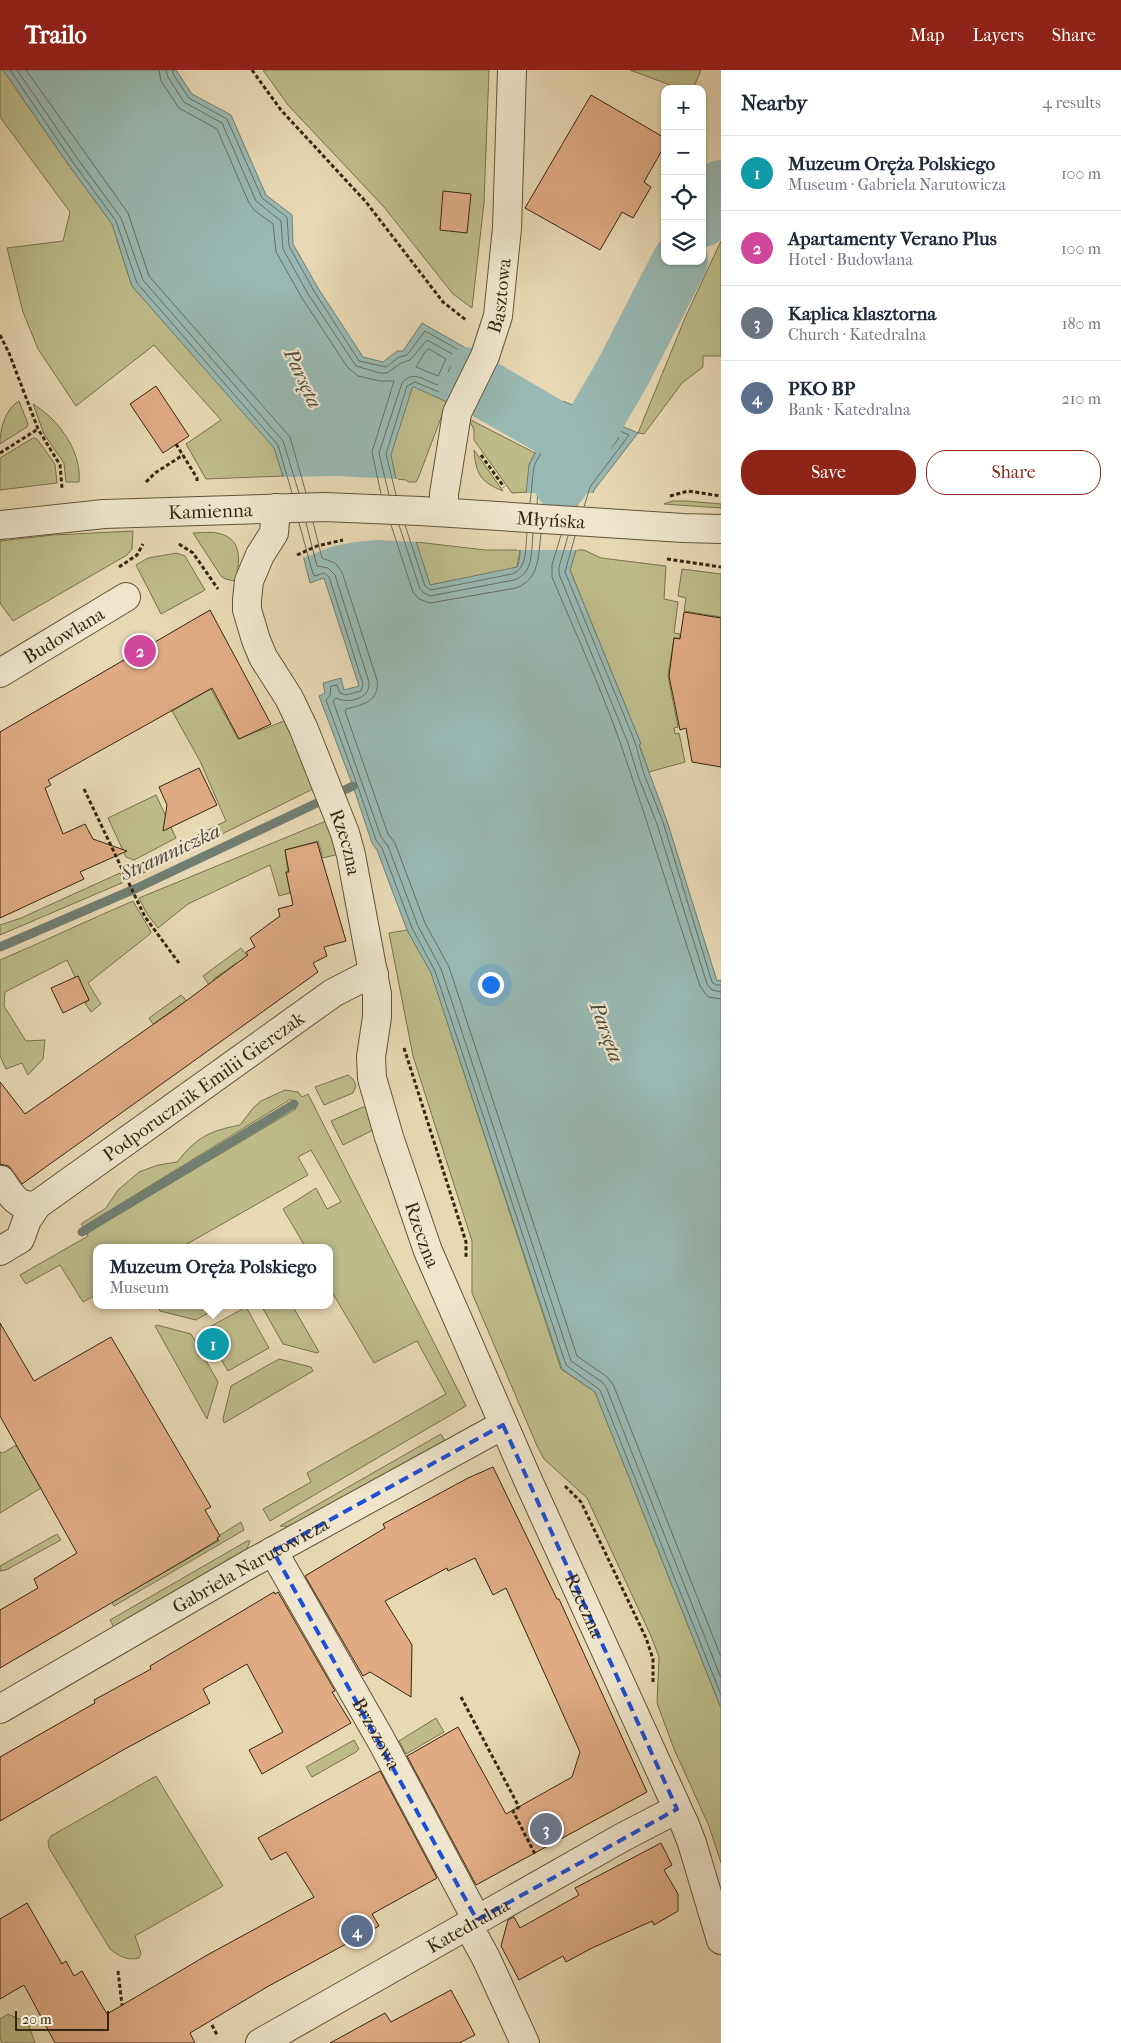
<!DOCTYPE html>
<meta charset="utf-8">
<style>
body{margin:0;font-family:"IM FELL French Canon",serif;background:#f2f2f3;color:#1f2937}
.controls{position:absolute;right:15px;top:15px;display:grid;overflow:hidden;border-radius:10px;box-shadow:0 1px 4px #0004}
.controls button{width:45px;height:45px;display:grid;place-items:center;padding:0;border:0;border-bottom:1px solid #e0e1e3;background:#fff;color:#1f2937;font:25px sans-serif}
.scale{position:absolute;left:15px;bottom:12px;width:94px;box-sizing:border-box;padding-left:5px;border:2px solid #362711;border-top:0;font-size:14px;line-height:18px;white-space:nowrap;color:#362711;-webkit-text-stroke:4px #f0e6ce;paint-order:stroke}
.you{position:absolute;left:490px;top:914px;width:18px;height:18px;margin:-12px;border:4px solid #fff;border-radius:50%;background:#1a73e8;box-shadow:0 0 0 8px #1a73e833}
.badge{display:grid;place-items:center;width:32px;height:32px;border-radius:50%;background:#8f2418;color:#fff;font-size:16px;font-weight:700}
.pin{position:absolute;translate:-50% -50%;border:2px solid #fff;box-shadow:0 1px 5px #0006}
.popup{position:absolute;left:93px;top:1174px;width:240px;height:65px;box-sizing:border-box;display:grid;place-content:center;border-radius:10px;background:#fff;filter:drop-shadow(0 1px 4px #0005);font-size:16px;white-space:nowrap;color:#747a83}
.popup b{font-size:19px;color:#1f2937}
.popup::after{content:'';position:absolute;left:50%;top:100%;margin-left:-10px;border:10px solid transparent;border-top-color:#fff}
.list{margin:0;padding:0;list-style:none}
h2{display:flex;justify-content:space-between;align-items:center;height:65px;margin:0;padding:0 20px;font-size:21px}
h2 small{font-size:16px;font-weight:400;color:#747a83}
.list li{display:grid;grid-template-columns:32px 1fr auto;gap:15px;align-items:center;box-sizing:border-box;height:75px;padding:0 20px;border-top:1px solid #e0e1e3}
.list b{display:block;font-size:19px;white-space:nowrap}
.list p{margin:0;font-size:16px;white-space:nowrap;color:#747a83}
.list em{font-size:16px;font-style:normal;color:#747a83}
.actions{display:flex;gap:10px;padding:15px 20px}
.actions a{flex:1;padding:11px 0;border:1px solid #8f2418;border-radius:20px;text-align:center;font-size:18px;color:#8f2418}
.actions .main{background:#8f2418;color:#fff}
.icon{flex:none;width:28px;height:28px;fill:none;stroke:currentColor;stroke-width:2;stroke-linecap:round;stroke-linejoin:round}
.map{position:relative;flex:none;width:721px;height:1973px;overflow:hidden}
header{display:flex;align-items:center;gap:30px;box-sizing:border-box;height:70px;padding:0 25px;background:#8f2418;color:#fff}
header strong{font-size:24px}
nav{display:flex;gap:28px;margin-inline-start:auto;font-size:18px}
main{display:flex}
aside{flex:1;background:#fff}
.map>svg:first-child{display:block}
.green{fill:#bdbc89;stroke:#7a724d}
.water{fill:#98b9b3;stroke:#717f72}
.pier{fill:#e8d8b4}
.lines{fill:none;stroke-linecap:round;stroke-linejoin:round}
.shore{stroke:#677062;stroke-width:1}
.stream{stroke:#717f72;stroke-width:9}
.canal{stroke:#98b9b3;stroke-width:32}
.river{stroke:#98b9b3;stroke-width:56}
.building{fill:#e0ab83;stroke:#362711}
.minor-casing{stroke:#62533a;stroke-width:30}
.path{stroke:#362711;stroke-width:3;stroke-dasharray:4 2.5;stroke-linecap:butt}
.minor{stroke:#f0e6ce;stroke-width:28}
.marked{fill:none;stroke:#1d4ed8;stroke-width:4;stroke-dasharray:10 6;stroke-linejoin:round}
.labels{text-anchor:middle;stroke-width:4.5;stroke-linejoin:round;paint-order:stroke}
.street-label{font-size:19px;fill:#362711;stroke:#f0e6ce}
.water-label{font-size:20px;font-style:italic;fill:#4e4c3a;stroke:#f0e6ce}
</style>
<header>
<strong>Trailo</strong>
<nav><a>Map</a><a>Layers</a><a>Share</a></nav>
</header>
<main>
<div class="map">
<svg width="721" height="1973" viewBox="0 0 721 1973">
<rect width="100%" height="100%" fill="#e8d8b4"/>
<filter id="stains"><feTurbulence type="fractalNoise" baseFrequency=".004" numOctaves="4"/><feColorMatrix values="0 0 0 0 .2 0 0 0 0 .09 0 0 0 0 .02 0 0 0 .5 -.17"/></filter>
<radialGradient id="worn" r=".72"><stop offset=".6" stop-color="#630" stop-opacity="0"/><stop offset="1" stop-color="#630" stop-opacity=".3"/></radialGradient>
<g class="green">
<polygon points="0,0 3,0 68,94 112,154 132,216 274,377 283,406 206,409 186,374 221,350 154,275 76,336 38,279 23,242 7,178 63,171 70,142 0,47"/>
<polygon points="263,0 489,0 484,133 472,238 453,224 384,137 288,35"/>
<polygon points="630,0 701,0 693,19 681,19"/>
<polygon points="721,171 721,286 703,286 703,297 682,313 644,364 638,363 685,248"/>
<polygon points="414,316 447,332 419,406 416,412 408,412 406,410 396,409 390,385 412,318"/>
<path d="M19 331 28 354 27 357 0 374C0 359 5 339 19 331Z"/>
<path d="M33 334C58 349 82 381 79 412H66L64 393 44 364Z"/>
<polygon points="469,349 535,383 529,395 527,422 512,423 474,370 474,360"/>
<polygon points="33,368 37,369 55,394 57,413 0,420 0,388"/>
<path d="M474 380 503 421C480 412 476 404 474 380Z"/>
<polygon points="672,431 687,431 721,434 721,438 664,434"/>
<polygon points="133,461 132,479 127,485 13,551 0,533 0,471 53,465"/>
<path d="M193 463C202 463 213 461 221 464 243 470 240 494 235 511L225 509 221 506Z"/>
<polygon points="416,472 486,480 520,480 517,497 512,499 430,515"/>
<polygon points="576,480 584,480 601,488 666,496 664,529 678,532 674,563 680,564 680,568 674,568 668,606 678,657 674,658 675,664 679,663 685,692 649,702 639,674 641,674 570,500"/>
<polygon points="177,483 185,486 205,520 161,544 136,495 148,488"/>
<polygon points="682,499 721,504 721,547 684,541 686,528 678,526"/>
<polygon points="211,619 238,669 284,651 300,680 313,719 131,809 127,802 132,800 131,798 226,751 200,691 172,641"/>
<polygon points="156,725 176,768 134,790 126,787 108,748"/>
<polygon points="326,751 332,767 334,767 339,784 323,788 318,771 285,780 288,802 286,802 290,823 279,826 270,795 188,834 158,858 147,844 139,828"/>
<polygon points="120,803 124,812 0,865 0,855 21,848"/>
<path d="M133 831 151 862 150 864 88 913 101 934 91 942 85 933 89 930 78 906 75 907 67 890 5 922 4 936 26 971 45 970 43 989 28 1005 22 993 6 999 0 986V890C45 871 88 850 133 831Z"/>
<polygon points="407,860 431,902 561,1299 595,1322 721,1638 721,1793 709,1756 674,1679 657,1633 659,1587 651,1566 587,1428 544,1389 537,1376 472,1223 472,1171 413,986 389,863"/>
<polygon points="241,878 250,889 243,894 236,893 214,909 211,918 203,906"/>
<polygon points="181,925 190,934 180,935 153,954 149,948"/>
<polygon points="348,1005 353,1009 356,1016 353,1023 324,1035 315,1017"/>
<path d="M285 1020 298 1022 302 1027 308 1024 466 1336 270 1451 263 1439 311 1412 307 1403 446 1324 417 1271 374 1293 329 1217V1178H306L283 1139 316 1118 327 1139 341 1132 311 1080 298 1087 308 1105 180 1178H97V1224L83 1232 60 1195 26 1214 20 1205 88 1166 87 1163 296 1039 291 1029 83 1157 81 1154 106 1138 118 1120 139 1102 158 1095 177 1092C197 1067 209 1061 240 1055L254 1037 261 1031Z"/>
<polygon points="363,1037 367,1038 373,1057 371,1061 343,1075 331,1051"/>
<polygon points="165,1235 222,1235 196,1250 160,1241 159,1239"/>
<polygon points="261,1235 292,1235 319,1282 317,1283 283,1274"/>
<polygon points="246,1237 269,1278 228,1301 204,1260"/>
<polygon points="157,1255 191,1264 218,1312 207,1349 155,1256"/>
<polygon points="279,1289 311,1297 313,1301 224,1353 223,1349 231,1316"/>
<polygon points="441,1364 445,1371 294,1457 280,1456"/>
<polygon points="16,1375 41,1418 0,1443 0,1382 3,1383"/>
<polygon points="241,1452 244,1460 114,1536 112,1532 219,1471 217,1467 220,1465"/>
<polygon points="57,1464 61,1470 6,1500 0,1501 0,1496"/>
<polygon points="247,1471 250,1471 245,1484 115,1559 110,1550"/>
<polygon points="436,1648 444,1662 406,1684 399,1671"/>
<polygon points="354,1670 359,1679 356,1682 312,1707 306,1697"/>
<path d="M156 1706 223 1816 135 1866 141 1883 139 1888C127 1891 119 1886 110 1879L49 1778 48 1771 51 1766Z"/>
<polygon points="8,1944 28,1953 35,1973 2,1973 0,1968 0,1949"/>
</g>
<polygon class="water" points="3,0 176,0 192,24 231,45 266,125 292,145 293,174 318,218 363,287 383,292 397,281 403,281 422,253 471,281 447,332 414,317 412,318 391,385 396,409 430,515 517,497 519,492 529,395 563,331 638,363 594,420 570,500 641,674 639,675 667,751 717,911 721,910 721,1638 595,1322 562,1299 431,903 407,860 377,780 372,773 353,716 319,626 325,623 323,613 341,608 344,620 359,616 324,508 310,513 283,406 274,378 132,216 112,154 68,94"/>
<g class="pier">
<polygon points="337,406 398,409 419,472 377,470 355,472 334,476 300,489 281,407"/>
<polygon points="524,423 596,423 578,480 517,480"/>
</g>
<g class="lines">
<g class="shore">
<polyline points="10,0 72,91 116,151 137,213 278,375 292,423"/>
<polyline points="17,0 77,88 121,148 143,210 283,371 299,423"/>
<polyline points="26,0 128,143 149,206 290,367 306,423"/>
<polyline points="159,0 161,11 179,38 217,59 249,133 254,140 273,154 276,182 302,228 348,298 358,306 380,311 394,311 372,382 381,424"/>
<path d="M166 0 168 7 184 32 222 53 256 131 281 151 283 179 308 224 356 296 380 303H387L401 293 410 290 427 270 456 286 441 316C427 313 414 298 402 313L379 383 389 425"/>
<polyline points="173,0 173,4 189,28 227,49 262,128 287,147 289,176 314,221 359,291 386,297 399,287 407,285 425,261 464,283 444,324 415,312 407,316 386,384 396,425"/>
<polygon points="429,279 446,289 438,306 416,297 425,282"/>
<polyline points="530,433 534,396 564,339 567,338 629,365 590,417 584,437"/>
<polyline points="537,434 540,398 567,347 570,346 619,368 584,414 577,436"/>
<polyline points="544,434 547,400 571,357 573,355 605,369 607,372 578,410 570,436"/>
<path d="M313 452 322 488 335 493 342 502 377 610C380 631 363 635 346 639L345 641 388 764 395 773 425 853 449 897 577 1286 606 1306 613 1314 721 1587"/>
<polyline points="299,453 313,504 315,506 324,503 329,507 363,614 361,621 346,625 340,623 337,615 331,616 330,625 326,630 357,714 376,770 382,778 412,858 435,901 566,1295 600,1320 721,1625"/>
<path d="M306 453 317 496 328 498 335 505 369 612C371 629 348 634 336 628L333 631 381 767 388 776 418 856 441 899 571 1291 602 1312 606 1317 721 1608"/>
<path d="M391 455 413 522 419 529 430 533 516 518C540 509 538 486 541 464"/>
<path d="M399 455 420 519 424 523 430 526 514 510C534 503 531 482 533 463"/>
<path d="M405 455 425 516 431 520 512 504C528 498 525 478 527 463"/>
<path d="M561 465 552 495V507C575 562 600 616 620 672 648 752 673 835 700 916L708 927 721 929"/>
<polyline points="568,466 559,497 559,504 628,673 638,706 657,754 707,914 712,920 721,922"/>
<polyline points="575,466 565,502 635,672 644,704 663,752 712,912 716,915 721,915"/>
</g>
<g class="stream">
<polyline points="0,877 137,818 353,716"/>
<polyline points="82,1162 294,1034"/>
</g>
<g class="canal">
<polyline points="466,293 555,345"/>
<polyline points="454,317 544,368"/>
</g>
<g class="river">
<polyline points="702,149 721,118"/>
<polyline points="561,412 564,404 622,304 680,191"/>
</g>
</g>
<g class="building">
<polygon points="591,25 665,68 665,75 644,112 651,117 633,148 622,142 600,180 525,138"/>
<polygon points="443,121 471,124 467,163 440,160"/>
<polygon points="156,316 189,366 163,383 130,334"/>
<polygon points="210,540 271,654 239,669 212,618 48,710 51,715 45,718 63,764 85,754 93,769 127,781 80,802 84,809 0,848 0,662"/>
<polygon points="684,542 721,548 721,697 692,692 686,658 680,660 669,606 674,568 680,569"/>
<polygon points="199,698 217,735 163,761 167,735 159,717"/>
<polygon points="317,772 346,871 324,877 327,886 313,893 318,902 22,1114 9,1096 0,1094 0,1012 25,1044 171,942 248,885 246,882 255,877 250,868 280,846 278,839 293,835 286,802 289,802 285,780"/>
<polygon points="78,906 89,930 63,943 51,918"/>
<polygon points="0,1253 34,1311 111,1267 211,1437 205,1440 220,1466 217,1468 218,1470 190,1487 0,1598 0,1540 38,1518 34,1509 77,1483 0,1346"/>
<polygon points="493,1397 557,1529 559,1529 647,1722 476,1815 407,1686 458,1657 506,1744 572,1707 580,1682 506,1518 493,1525 475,1488 448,1501 447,1498 385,1531 412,1575 411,1627 370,1602 363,1606 305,1506 385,1458 383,1454 468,1408"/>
<polygon points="274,1522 275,1524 278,1522 335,1621 332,1622 351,1653 262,1704 249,1680 283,1662 247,1594 203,1619 210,1633 123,1680 0,1751 0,1687 95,1633 94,1630 151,1599 150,1596"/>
<polygon points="380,1701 437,1808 372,1844 379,1856 267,1917 190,1963 195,1973 55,1973 24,1915 0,1929 0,1849 27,1833 62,1894 66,1891 74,1906 82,1901 107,1944 209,1884 314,1827 286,1782 271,1790 258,1768"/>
<polygon points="661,1773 672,1795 664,1800 678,1824 678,1841 654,1855 652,1851 592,1878 566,1892 563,1886 519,1910 501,1876 508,1850 514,1847 520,1858 579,1825 575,1818"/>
<polygon points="451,1920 475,1965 459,1973 330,1973 385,1943 391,1952"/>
</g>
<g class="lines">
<defs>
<g id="minor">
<path id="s1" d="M276 438 274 463 260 485 249 511 247 530V540L256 570 263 587 289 628 303 657 345 763 351 785 377 924V947L371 987 372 1008 389 1067 428 1181 527 1408 685 1755 692 1773 721 1870"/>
<path id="s2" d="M444 442V424L457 343 485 286 498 246 507 158 512 0"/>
<path id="s3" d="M0 455 104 444 324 437 420 441 683 458 721 459"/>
<path id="s4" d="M0 603 126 527"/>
<path id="s5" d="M1 1110C10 1124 18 1139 37 1135L333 923 364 907 374 904"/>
<polyline points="0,1181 20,1169 27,1150 37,1135"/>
<path id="s6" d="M273 1481 381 1670 477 1850"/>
<path id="s7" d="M0 1639 246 1496 503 1355"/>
<polyline points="468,1855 486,1888 525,1973"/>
<path id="s8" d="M260 1973 623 1767 677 1739"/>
</g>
</defs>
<use href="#minor" class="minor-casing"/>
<g class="path">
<polyline points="252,0 281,40 366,132 443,232 466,250"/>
<polyline points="0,265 9,283 38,359 60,395 62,418"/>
<polyline points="176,374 197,408 197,413"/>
<polyline points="0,383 38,359"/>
<polyline points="481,385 504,417"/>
<polyline points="146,412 155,403 183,385"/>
<polyline points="670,426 688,421 721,426"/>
<polyline points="179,474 193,483 218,519"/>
<polyline points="297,485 317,476 343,470"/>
<polyline points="667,489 721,497"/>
<polyline points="119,497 137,485 143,474"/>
<polyline points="84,719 145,847 179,893"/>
<polyline points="404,978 466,1172 466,1189"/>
<polyline points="565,1416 581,1432 646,1568 653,1589 653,1612"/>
<polyline points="461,1627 519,1737 513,1741 535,1784"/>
<polyline points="118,1901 122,1935"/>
<polyline points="212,1955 217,1965"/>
</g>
<use href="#minor" class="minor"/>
</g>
<path class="marked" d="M503 1355 677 1739 477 1850 273 1481Z"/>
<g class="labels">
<g class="street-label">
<text dy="7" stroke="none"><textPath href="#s2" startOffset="226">Basztowa</textPath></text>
<text dy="7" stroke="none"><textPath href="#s3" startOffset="211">Kamienna</textPath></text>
<text dy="7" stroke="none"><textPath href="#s3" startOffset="552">Młyńska</textPath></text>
<text dy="7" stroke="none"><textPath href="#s4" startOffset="74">Budowlana</textPath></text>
<text dy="7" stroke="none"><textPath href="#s1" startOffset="362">Rzeczna</textPath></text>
<text dy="7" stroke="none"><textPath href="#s5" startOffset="252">Podporucznik Emilii Gierczak</textPath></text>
<text dy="7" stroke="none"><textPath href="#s1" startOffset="766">Rzeczna</textPath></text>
<text dy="7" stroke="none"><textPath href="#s7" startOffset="289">Gabriela Narutowicza</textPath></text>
<text dy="7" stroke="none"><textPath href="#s1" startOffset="1171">Rzeczna</textPath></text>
<text dy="7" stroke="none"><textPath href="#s6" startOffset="210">Brzozowa</textPath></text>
<text dy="7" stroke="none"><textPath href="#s8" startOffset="239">Katedralna</textPath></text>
</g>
<g class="water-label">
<text transform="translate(303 308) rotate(65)" y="7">Parsęta</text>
<text transform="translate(170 782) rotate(-25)" y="7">Stramniczka</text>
<text transform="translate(607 962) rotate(70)" y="7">Parsęta</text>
</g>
</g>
<rect width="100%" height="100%" filter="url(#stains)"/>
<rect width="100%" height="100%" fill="url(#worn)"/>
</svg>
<div class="controls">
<button>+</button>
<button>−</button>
<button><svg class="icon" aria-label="locate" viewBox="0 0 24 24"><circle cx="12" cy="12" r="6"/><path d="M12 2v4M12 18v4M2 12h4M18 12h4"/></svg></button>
<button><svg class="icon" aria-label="layers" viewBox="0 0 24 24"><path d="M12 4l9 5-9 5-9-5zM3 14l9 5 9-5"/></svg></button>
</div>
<div class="scale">20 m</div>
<div class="you"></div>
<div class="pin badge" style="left:213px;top:1274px;background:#0f9aa8">1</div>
<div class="popup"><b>Muzeum Oręża Polskiego</b>Museum</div>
<div class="pin badge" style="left:140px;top:581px;background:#d1479c">2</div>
<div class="pin badge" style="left:546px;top:1759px;background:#6b7280">3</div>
<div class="pin badge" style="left:357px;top:1861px;background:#5c6f8a">4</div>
</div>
<aside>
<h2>Nearby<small>4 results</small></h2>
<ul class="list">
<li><span class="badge" style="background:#0f9aa8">1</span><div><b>Muzeum Oręża Polskiego</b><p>Museum · Gabriela Narutowicza</p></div><em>100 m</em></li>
<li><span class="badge" style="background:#d1479c">2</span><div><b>Apartamenty Verano Plus</b><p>Hotel · Budowlana</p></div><em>100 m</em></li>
<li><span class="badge" style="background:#6b7280">3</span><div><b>Kaplica klasztorna</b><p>Church · Katedralna</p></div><em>180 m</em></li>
<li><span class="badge" style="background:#5c6f8a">4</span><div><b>PKO BP</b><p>Bank · Katedralna</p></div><em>210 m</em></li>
</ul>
<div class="actions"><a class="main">Save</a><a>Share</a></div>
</aside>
</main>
